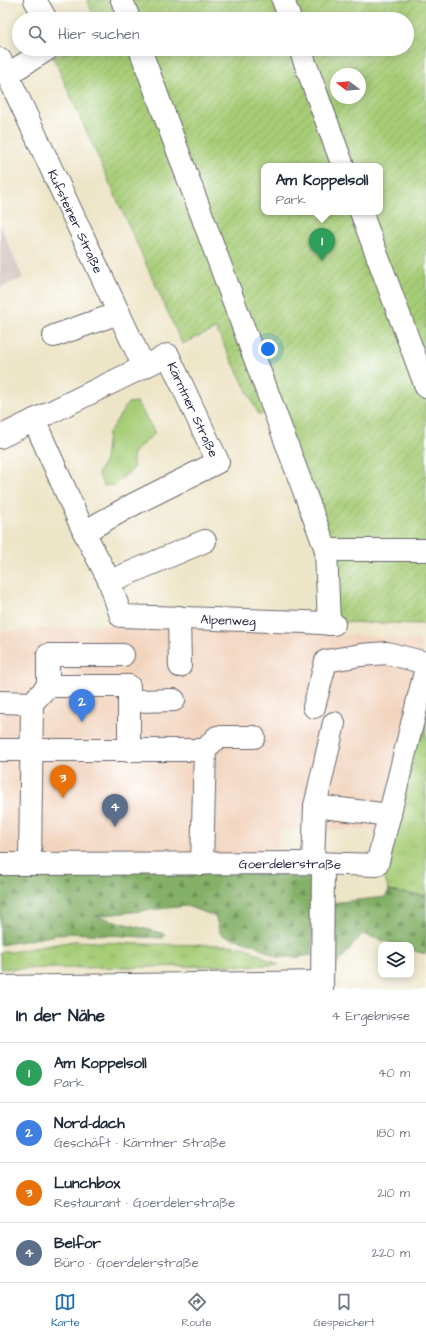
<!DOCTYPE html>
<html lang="de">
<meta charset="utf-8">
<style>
body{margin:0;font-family:"Architects Daughter",sans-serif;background:#f6f6f7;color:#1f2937}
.controls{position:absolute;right:12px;bottom:12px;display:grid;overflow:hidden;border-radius:8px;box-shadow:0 2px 10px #0003}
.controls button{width:36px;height:36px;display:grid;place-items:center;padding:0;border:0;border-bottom:1px solid #e0e1e3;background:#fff;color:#1f2937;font:20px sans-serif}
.compass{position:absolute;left:330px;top:68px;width:36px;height:36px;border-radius:50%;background:#fff;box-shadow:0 2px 10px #0003;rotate:286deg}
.you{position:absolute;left:268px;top:349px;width:14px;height:14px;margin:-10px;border:3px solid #fff;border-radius:50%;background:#1a73e8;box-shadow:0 0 0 6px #1a73e833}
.badge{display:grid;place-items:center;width:26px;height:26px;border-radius:50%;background:#1f6fb2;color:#fff;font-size:13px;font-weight:700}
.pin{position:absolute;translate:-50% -33px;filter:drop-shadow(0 1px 2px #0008)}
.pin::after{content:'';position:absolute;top:21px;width:14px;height:12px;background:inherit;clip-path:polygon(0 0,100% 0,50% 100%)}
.popup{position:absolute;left:261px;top:163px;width:122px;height:52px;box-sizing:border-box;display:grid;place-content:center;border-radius:8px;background:#fff;filter:drop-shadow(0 1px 3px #0005);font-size:13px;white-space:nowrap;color:#747a83}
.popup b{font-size:15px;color:#1f2937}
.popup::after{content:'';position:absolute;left:50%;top:100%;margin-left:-8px;border:8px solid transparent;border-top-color:#fff}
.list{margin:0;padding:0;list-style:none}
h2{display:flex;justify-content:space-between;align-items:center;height:52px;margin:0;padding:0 16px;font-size:17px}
h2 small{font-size:13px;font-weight:400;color:#747a83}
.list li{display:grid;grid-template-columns:26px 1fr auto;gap:12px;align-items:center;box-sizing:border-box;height:60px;padding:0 16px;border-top:1px solid #e0e1e3}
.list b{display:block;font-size:15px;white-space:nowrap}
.list p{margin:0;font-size:13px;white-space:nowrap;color:#747a83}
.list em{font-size:13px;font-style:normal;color:#747a83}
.icon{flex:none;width:22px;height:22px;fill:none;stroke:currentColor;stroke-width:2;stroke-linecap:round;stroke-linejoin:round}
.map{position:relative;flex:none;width:426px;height:990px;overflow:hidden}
.search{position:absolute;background:#fff;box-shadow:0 2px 10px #0003;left:12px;right:12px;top:12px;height:44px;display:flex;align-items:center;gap:10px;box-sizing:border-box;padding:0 14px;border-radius:22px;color:#747a83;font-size:15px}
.sheet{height:292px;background:#fff}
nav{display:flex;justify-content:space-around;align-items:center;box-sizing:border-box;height:56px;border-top:1px solid #e0e1e3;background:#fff;font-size:11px;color:#747a83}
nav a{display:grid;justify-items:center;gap:2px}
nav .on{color:#1f6fb2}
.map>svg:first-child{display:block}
.built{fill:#f2d4be}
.industrial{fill:#cfc0ba}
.grass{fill:url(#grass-tufts);stroke:#647758}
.forest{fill:url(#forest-firs);stroke:#536951}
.park{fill:#a6cc76;stroke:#647758}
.garden{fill:url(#garden-furrows);stroke:#647758;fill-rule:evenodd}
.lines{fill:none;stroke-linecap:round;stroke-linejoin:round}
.minor-casing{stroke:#69666c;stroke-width:24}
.minor{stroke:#fff;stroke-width:22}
.labels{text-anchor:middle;stroke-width:3;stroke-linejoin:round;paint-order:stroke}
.street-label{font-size:13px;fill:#22223b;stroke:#fff}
</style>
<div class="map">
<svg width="426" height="990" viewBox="0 0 426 990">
<defs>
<pattern id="grass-tufts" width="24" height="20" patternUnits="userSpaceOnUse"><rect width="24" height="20" fill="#a6cc76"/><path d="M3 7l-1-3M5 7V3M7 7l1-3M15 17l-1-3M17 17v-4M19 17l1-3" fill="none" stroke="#8faf67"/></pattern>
<pattern id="forest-firs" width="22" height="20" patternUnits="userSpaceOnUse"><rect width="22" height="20" fill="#84b067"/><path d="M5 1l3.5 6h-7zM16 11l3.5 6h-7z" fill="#6c8f56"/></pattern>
<pattern id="garden-furrows" width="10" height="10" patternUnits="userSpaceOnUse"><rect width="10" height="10" fill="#a6cc76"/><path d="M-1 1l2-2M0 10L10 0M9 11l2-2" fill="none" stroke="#8faf67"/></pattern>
</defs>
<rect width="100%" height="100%" fill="#fff"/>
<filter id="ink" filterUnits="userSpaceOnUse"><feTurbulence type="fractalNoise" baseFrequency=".025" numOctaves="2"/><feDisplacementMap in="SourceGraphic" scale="8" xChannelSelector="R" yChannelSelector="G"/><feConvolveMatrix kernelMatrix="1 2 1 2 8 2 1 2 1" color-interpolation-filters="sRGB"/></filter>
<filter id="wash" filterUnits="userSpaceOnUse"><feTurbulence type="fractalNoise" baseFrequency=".012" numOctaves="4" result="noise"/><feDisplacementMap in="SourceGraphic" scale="16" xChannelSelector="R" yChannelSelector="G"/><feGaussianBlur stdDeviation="0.9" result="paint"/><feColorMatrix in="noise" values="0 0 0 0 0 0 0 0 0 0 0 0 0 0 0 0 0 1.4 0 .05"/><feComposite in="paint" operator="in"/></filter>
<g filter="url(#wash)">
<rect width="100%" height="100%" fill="#ede5c7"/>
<polygon class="built" points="115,624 239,627 419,640 422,651 379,830 278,830 277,856 0,857 0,632"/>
<polygon class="industrial" points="0,224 23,278 0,288"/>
<g class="grass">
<polygon points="426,693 426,896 389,891 382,871"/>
<polygon points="74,941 139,944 229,945 247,948 279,965 0,969 0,952 11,952"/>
</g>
<g class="forest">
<polygon points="0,869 297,869 315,881 312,955 299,957 276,957 254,944 221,935 215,916 186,906 96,916 165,934 163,938 68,933 0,945"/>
<polygon points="389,891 426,896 426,954 411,950 411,945 397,945 362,934 322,982 322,904 385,897"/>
</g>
<polygon class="park" points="137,402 155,433 133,453 133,469 114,485 104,486 98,474 105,460 108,434 128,403"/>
<g class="garden">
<polygon points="87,0 118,0 126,19 95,19"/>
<path d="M119 0H426V624L324 622 320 553 138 49H407V19H126ZM336 74H360V98H336ZM264 166H380V212H264Z"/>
<polygon points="78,49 137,49 272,411 259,415 216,329 182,344 53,57"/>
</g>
</g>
<g filter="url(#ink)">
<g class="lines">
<defs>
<g id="minor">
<polyline points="35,0 46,19"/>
<polyline points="122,0 129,19"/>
<polyline points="283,0 290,19"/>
<polyline points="140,49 326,550 329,624"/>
<polyline points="300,49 343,166"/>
<path id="s1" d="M0 59 144 367"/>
<polyline points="8,74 48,49"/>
<polyline points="361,212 426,387"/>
<polyline points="54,336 119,313"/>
<path id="s2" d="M34 420 84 532 109 580 121 616 305 622 334 624"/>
<path id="s3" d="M0 437 168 355 218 462 134 504 84 532"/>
<polyline points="326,550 426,550"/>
<polyline points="109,580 120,577 205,541"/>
<polyline points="179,617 180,666"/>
<polyline points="48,686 48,655 123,655"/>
<polyline points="129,696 138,701 174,700"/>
<polyline points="0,702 32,703 48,686 129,686 129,751"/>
<polyline points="314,707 326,661 361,655 387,653 426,663"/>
<polyline points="0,750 205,750 202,864"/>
<polyline points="205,750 217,737 254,737"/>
<polyline points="315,806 390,815"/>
<polyline points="313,863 315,806 334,723"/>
<path id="s4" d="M0 864 313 863 377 865 426 668"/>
<polyline points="30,864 32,703"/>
<polyline points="0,987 322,982"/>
<polyline points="322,990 323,864"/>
</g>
</defs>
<use href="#minor" class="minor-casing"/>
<use href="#minor" class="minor"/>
</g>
</g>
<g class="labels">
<g class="street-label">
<text dy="5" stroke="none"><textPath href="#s1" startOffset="179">Kufsteiner Straße</textPath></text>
<text dy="5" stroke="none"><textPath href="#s3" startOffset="247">Kärntner Straße</textPath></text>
<text dy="5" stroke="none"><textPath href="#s2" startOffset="322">Alpenweg</textPath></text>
<text dy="5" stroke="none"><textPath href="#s4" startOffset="290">Goerdelerstraße</textPath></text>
</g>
</g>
</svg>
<div class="controls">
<button><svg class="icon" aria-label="layers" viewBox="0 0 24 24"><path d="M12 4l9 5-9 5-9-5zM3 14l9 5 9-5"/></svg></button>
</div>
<svg class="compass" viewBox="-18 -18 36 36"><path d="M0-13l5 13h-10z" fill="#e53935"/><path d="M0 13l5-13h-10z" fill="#747a83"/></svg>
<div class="you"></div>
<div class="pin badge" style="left:322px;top:261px;background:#2e9e5b">1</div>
<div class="popup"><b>Am Koppelsoll</b>Park</div>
<div class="pin badge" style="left:82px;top:722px;background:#3f7fe0">2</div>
<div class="pin badge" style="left:63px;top:798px;background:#e8710a">3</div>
<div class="pin badge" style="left:115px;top:827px;background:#5c6f8a">4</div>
<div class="search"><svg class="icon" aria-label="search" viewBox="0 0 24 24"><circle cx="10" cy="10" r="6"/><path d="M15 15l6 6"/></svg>Hier suchen</div>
</div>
<section class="sheet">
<h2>In der Nähe<small>4 Ergebnisse</small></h2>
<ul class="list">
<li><span class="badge" style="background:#2e9e5b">1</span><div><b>Am Koppelsoll</b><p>Park</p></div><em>40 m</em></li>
<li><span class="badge" style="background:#3f7fe0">2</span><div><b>Nord-dach</b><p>Geschäft · Kärntner Straße</p></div><em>180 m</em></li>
<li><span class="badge" style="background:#e8710a">3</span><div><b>Lunchbox</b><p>Restaurant · Goerdelerstraße</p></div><em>210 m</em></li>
<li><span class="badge" style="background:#5c6f8a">4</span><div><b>Belfor</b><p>Büro · Goerdelerstraße</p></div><em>220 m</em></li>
</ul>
</section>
<nav>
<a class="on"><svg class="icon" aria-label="map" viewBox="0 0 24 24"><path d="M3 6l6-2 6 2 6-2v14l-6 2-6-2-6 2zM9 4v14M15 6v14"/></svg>Karte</a>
<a><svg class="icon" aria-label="directions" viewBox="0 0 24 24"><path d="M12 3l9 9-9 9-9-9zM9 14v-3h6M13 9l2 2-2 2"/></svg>Route</a>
<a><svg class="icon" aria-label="saved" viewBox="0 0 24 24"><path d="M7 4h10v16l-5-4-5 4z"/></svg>Gespeichert</a>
</nav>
